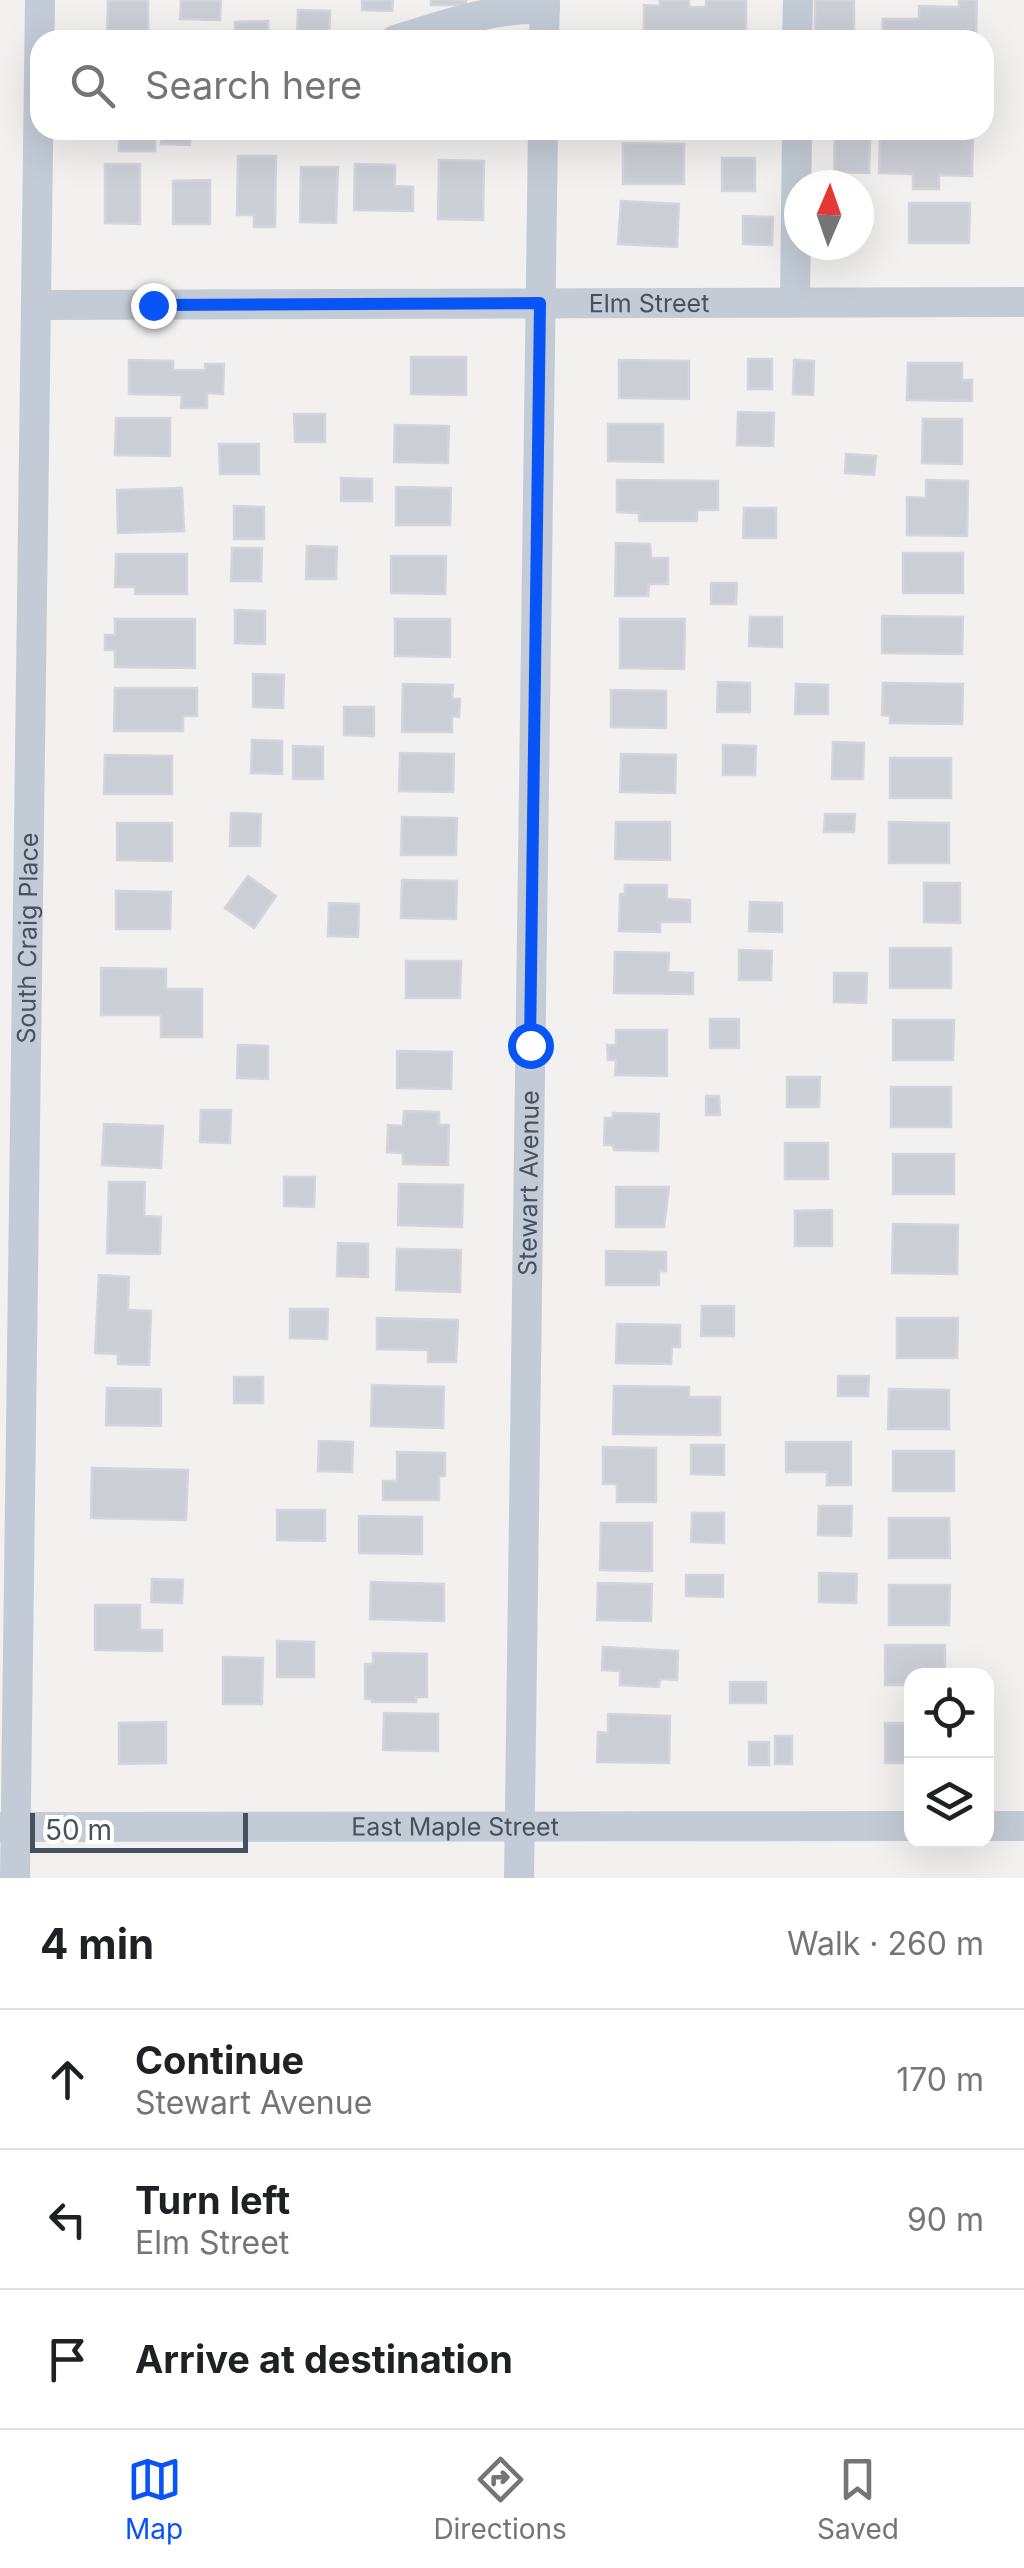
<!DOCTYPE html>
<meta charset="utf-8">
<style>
body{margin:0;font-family:Inter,sans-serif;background:#f2f2f2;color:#202124}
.controls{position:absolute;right:30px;bottom:30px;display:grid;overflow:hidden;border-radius:20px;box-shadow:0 10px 40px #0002}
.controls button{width:90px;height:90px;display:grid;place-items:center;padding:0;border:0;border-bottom:2px solid #e0e0e0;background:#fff;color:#202124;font:50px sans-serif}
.compass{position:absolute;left:784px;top:170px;width:90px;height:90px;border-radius:50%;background:#fff;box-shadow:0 10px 40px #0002;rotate:2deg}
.scale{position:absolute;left:30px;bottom:25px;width:218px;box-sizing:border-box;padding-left:10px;border:5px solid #465160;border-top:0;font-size:28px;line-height:35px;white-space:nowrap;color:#465160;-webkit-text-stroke:8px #fff;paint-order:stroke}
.stop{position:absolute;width:30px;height:30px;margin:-22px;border:8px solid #0854f5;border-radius:50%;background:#fff}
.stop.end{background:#0854f5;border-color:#fff;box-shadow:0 2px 10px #0008}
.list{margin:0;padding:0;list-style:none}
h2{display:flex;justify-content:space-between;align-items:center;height:130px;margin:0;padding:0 40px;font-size:42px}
h2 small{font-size:32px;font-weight:400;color:#757577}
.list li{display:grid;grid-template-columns:65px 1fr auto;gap:30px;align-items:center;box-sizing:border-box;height:140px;padding:0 40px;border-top:2px solid #e0e0e0}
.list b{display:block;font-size:38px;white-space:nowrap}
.list p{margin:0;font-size:32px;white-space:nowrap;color:#757577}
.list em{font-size:32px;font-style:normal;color:#757577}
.icon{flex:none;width:55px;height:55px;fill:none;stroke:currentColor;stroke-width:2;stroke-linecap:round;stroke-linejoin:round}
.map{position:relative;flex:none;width:1024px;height:1878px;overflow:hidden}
.search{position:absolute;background:#fff;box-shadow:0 10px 40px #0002;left:30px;right:30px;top:30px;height:110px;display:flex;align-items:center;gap:25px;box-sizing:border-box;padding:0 35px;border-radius:30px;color:#757577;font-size:38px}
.sheet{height:550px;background:#fff}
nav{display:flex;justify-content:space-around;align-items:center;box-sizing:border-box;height:140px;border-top:2px solid #e0e0e0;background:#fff;font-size:28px;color:#757577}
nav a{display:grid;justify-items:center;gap:5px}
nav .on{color:#0854f5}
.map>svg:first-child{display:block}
.building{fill:#ccced6;stroke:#d4d5dc;stroke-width:2.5}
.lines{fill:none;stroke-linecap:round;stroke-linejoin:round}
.minor{stroke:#c3cbd6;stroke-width:30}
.route{stroke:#0854f5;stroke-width:12}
.labels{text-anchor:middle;stroke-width:8;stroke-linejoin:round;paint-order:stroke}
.street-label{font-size:25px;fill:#465160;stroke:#fff}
</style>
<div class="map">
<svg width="1024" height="1878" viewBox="0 0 1024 1878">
<rect width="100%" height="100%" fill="#f3f1f0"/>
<g class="building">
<polygon points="108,0 148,0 148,40 107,40"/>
<polygon points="181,0 221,0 220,20 180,19"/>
<polygon points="362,0 393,0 392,11 362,10"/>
<rect x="431" y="0" width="35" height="5"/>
<polygon points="660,0 689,0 689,7 706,7 706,0 746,0 746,40 631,40 631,33 644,33 644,5 660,6"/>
<polygon points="815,0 854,0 854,35 815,34"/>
<polygon points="959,0 977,0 976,40 882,40 883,19 919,19 919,6 959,7"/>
<polygon points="298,10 330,11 329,38 297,38"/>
<polygon points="268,21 268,40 235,40 235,22"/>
<rect x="119" y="130" width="36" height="21"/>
<polygon points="162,130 190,130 190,145 161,144"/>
<polygon points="835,134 870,136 869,173 834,172"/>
<polygon points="880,135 973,136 972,176 939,175 939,189 913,189 913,174 879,173"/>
<polygon points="623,143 684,144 684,184 623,184"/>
<polygon points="238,156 276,156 275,227 254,227 254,215 237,215"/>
<rect x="722" y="158" width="33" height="33"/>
<polygon points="439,160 484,161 483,220 438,219"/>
<polygon points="105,164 140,164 140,224 105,223"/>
<polygon points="355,164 395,165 395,186 413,187 413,211 354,210"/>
<polygon points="301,167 338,167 336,223 300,222"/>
<polygon points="210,180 210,224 173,224 173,181"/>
<polygon points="621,201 679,204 677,247 618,244"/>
<polygon points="909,203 970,203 969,243 909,243"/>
<polygon points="743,216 773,217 772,245 743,244"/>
<polygon points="411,357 466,357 466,395 411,394"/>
<rect x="748" y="359" width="24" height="30"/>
<polygon points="129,360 173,361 173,370 205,370 205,364 224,364 223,394 207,393 207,408 181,408 182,395 129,394"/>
<polygon points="619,360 689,361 689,399 619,398"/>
<polygon points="794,360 814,361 813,395 793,394"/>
<polygon points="908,363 962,363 962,380 972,380 972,401 907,400"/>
<polygon points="738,412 774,413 773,446 737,445"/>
<polygon points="294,414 325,414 325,442 295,442"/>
<polygon points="116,418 170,418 170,456 115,455"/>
<polygon points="923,419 962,419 962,464 922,463"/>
<polygon points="608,424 663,424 663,462 608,461"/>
<polygon points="395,425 449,426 448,463 394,462"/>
<polygon points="219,444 259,444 259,474 220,474"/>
<polygon points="846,454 876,456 874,475 845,473"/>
<polygon points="341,478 372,479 372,501 341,501"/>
<polygon points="617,480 718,481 718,510 697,510 697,521 639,521 639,513 617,512"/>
<polygon points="926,480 968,481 967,536 907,535 907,497 926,498"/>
<polygon points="396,487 451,488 450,525 396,525"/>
<polygon points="182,488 184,531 118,533 117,490"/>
<polygon points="234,506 264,507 264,539 234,539"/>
<polygon points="744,508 776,508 776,538 743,538"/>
<polygon points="616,543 650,544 651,558 668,558 668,584 649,584 648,596 615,596"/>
<polygon points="307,546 337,547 336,579 306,579"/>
<polygon points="232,548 262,548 261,581 231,581"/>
<rect x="903" y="553" width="60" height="40"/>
<polygon points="116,554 187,554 187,594 135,594 135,587 115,587"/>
<polygon points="391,556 446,556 445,594 391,593"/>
<polygon points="711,583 737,583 736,604 711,604"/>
<polygon points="235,610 265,611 265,644 235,643"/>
<polygon points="882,616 963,617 962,654 882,653"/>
<polygon points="750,617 782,617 782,647 749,646"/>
<polygon points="115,619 195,619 195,668 115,667 115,650 105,650 105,635 115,635"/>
<polygon points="395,619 450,619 450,657 395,656"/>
<polygon points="620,619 685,619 684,669 620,668"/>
<polygon points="253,674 284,675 283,708 253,707"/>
<polygon points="718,682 750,683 750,712 717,712"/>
<polygon points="883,683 963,684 962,724 890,723 890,716 882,715"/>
<polygon points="403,684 453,685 452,699 460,699 459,717 452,716 452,732 402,732"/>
<polygon points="796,684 828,685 828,714 795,714"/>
<polygon points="115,688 197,688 197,716 183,716 183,731 114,731"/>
<polygon points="611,690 666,691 666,728 611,727"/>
<polygon points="344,707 374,707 374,736 344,735"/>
<polygon points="252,740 282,741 282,774 251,773"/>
<polygon points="833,742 864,743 863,779 832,779"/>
<polygon points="723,745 756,746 755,775 723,775"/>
<polygon points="293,746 323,747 323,779 293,779"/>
<polygon points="400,753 454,754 453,792 399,791"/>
<polygon points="621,754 676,755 675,793 620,792"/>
<polygon points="105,755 172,756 172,794 104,794"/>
<rect x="890" y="758" width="61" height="40"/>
<polygon points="231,813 261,814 260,846 230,846"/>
<polygon points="825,814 855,814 854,832 824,832"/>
<polygon points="402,817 457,818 456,855 401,855"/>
<polygon points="616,822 670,822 670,860 615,859"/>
<polygon points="889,822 949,823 949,863 889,863"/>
<polygon points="117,823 172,823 172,861 117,860"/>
<polygon points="248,876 276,896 254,928 225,908"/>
<polygon points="402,880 457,881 456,919 401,918"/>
<polygon points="924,883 960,883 960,923 924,922"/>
<polygon points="625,885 667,885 667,899 690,900 690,922 660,922 660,932 619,931 620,894 625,894"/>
<polygon points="116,891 171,892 170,929 116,929"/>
<polygon points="750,902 782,903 782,932 749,931"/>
<polygon points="329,903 359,904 358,937 328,936"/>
<rect x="890" y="948" width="61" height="40"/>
<polygon points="739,950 772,951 771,980 739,980"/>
<polygon points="615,952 669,953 668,972 693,973 693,994 614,993"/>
<polygon points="406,961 461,961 460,998 406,998"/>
<polygon points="101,968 166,969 166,989 202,989 202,1037 161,1037 161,1015 101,1015"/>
<polygon points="834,973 867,973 866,1003 834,1002"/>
<rect x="710" y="1019" width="29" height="29"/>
<polygon points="893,1020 954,1020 953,1060 893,1060"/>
<polygon points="616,1030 667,1030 667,1076 615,1075 616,1060 608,1060 607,1045 616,1045"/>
<polygon points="238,1045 268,1046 268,1079 237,1078"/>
<polygon points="397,1051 452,1052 451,1089 397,1088"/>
<polygon points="787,1077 820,1077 819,1107 787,1107"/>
<rect x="891" y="1087" width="60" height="40"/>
<polygon points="706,1096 719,1096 720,1115 706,1115"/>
<polygon points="201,1110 231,1110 230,1143 200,1142"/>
<polygon points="404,1111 439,1112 439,1125 449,1125 448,1165 403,1164 403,1153 387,1152 388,1125 403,1126"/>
<polygon points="613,1113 659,1114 658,1151 614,1150 613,1145 604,1145 605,1118 613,1118"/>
<polygon points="104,1124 163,1126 161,1168 102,1165"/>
<rect x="785" y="1143" width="43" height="36"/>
<rect x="893" y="1154" width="61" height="40"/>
<polygon points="284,1177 315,1177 314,1207 284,1206"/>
<polygon points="109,1182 145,1182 144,1216 161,1217 160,1254 107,1253"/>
<polygon points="399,1184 463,1185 462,1227 398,1225"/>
<polygon points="616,1187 669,1187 664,1227 616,1227"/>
<polygon points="832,1210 832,1246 795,1246 795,1211"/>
<polygon points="893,1224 958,1225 957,1274 892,1273"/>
<polygon points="338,1243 368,1244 368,1277 337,1276"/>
<polygon points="397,1249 461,1250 460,1292 396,1290"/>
<polygon points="606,1251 666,1252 666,1271 659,1271 659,1285 606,1285"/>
<polygon points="99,1275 129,1277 128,1310 151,1311 149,1365 118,1364 118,1354 95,1353"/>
<polygon points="702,1306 734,1306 734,1336 701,1336"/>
<polygon points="290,1309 328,1309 327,1339 290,1338"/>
<polygon points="377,1318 458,1320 456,1362 428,1362 428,1350 377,1349"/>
<polygon points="897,1318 958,1318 957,1358 897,1358"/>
<polygon points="617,1324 680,1325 680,1347 672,1347 671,1364 616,1363"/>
<polygon points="838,1376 869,1376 868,1396 838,1396"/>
<rect x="234" y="1377" width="29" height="26"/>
<polygon points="372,1385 444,1387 443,1428 371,1426"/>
<polygon points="614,1386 689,1387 689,1397 720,1397 720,1435 613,1434"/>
<polygon points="107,1388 161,1389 161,1426 106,1425"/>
<polygon points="889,1389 949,1390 949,1429 888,1429"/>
<polygon points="319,1441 353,1442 352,1472 318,1471"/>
<polygon points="786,1442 851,1442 851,1485 827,1485 827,1472 786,1472"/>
<polygon points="691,1445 724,1445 724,1475 691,1474"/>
<polygon points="603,1447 656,1448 656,1502 617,1502 617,1484 603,1484"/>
<rect x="893" y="1451" width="61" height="40"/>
<polygon points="397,1452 445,1453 445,1476 439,1476 439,1500 383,1500 383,1481 397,1481"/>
<polygon points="92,1468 188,1470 186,1520 91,1518"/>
<polygon points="819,1506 852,1506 851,1536 818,1535"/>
<polygon points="277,1510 325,1510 325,1541 277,1540"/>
<polygon points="692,1513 724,1513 724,1543 691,1542"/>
<polygon points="359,1516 422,1517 422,1554 359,1553"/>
<polygon points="889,1518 949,1518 950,1558 889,1558"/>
<polygon points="601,1523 652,1523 652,1571 600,1570"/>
<polygon points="819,1573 857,1574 856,1603 819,1602"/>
<polygon points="686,1575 723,1575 723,1597 686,1596"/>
<polygon points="152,1579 183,1580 182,1603 151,1602"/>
<polygon points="371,1582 444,1584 444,1621 370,1619"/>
<polygon points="598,1583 652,1584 651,1621 597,1620"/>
<polygon points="889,1585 950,1585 949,1625 889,1625"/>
<polygon points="95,1605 140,1605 140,1630 162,1630 162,1651 95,1650"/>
<polygon points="277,1641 314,1642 314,1677 277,1677"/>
<polygon points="885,1645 945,1645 945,1676 912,1676 912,1685 885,1685"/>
<polygon points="603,1647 678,1651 677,1680 660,1679 659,1687 620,1685 620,1671 602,1670"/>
<polygon points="373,1653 427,1654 427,1697 416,1697 416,1702 372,1702 372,1699 365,1699 365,1664 373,1664"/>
<polygon points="223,1657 263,1658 262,1704 223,1704"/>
<rect x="730" y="1682" width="36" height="21"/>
<polygon points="384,1713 438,1714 438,1751 383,1750"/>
<polygon points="608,1714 670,1716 669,1763 597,1762 598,1732 608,1733"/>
<polygon points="166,1722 166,1763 119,1764 119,1723"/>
<rect x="885" y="1723" width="27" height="40"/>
<rect x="775" y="1736" width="17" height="28"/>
<rect x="749" y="1742" width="20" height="23"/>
</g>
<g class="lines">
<g class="minor">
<path d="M395 40C445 25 492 7 545 9"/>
<polyline points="544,40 545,0"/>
<polyline points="797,40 798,0"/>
<polyline points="795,302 797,130"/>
<path id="s1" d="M37 305 1024 302"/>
<polyline points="986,1826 1024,1826"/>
<path id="s2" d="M0 1827 912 1826"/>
<path id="s3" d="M15 1878 40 0"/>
<path id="s4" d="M519 1878 543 130"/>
</g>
</g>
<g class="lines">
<polyline class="route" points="153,305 540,303 530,1045"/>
</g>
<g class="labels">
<g class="street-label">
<text dy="9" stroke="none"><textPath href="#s1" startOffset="612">Elm Street</textPath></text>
<text dy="9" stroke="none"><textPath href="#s3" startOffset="940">South Craig Place</textPath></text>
<text dy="9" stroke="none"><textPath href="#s4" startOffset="695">Stewart Avenue</textPath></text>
<text dy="9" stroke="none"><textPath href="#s2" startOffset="455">East Maple Street</textPath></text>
</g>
</g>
</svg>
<div class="controls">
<button><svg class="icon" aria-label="locate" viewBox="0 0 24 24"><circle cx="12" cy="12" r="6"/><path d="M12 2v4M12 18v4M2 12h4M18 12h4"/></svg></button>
<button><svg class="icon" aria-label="layers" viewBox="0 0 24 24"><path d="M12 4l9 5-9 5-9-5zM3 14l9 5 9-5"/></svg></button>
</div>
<svg class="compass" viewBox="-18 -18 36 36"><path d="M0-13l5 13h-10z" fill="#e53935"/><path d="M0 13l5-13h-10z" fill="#757577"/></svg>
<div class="scale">50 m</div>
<div class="stop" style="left:530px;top:1045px"></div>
<div class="stop end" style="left:153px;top:305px"></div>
<div class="search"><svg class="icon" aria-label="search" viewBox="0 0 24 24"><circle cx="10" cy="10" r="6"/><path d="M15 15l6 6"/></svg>Search here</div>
</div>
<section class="sheet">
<h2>4 min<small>Walk · 260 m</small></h2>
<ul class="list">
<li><svg class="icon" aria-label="ahead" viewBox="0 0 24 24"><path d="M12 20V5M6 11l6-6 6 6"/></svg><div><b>Continue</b><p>Stewart Avenue</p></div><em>170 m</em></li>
<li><svg class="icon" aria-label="left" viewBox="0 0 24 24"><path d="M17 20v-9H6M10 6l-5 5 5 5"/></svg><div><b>Turn left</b><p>Elm Street</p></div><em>90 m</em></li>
<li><svg class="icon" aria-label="arrive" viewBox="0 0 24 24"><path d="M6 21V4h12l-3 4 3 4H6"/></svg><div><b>Arrive at destination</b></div></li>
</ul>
</section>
<nav>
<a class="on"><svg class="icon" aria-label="map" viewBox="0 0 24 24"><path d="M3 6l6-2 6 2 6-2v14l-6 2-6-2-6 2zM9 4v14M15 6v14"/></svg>Map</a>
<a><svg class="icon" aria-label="directions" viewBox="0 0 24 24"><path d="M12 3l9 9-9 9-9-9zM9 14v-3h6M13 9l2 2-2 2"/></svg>Directions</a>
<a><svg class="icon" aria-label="saved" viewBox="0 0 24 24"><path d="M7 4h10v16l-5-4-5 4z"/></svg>Saved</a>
</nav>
